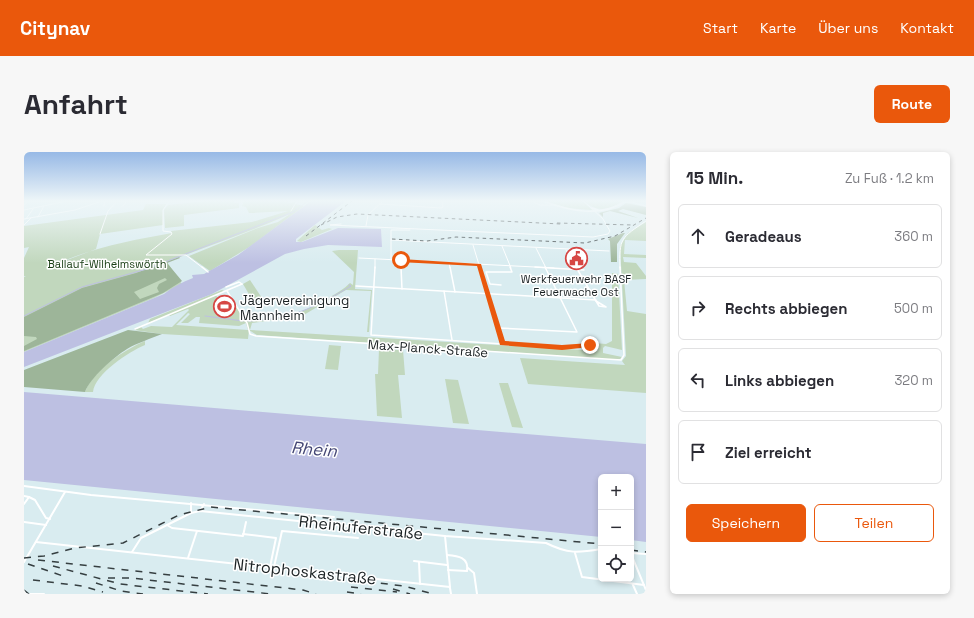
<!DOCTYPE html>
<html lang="de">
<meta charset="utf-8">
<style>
body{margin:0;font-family:"Space Grotesk",sans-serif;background:#f7f7f7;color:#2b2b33}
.controls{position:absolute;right:12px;bottom:12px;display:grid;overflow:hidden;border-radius:6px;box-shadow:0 2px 6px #0003}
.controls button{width:36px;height:36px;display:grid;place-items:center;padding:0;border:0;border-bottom:1px solid #e1e1e2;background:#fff;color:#2b2b33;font:20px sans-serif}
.stop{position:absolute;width:12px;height:12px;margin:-9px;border:3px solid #ea580c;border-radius:50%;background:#fff}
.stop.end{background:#ea580c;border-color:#fff;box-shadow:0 1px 4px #0008}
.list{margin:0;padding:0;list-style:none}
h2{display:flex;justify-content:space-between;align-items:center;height:52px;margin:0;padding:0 16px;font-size:17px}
h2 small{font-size:13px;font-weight:400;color:#7c7c81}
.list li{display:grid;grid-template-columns:26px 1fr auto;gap:12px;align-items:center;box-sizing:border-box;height:64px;margin:0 8px 8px;padding:0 8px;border:1px solid #e1e1e2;border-radius:6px}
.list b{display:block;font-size:15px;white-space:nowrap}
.list em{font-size:13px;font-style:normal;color:#7c7c81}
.actions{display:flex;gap:8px;padding:12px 16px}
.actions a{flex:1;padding:9px 0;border:1px solid #ea580c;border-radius:6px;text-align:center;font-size:14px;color:#ea580c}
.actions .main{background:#ea580c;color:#fff}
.icon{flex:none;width:22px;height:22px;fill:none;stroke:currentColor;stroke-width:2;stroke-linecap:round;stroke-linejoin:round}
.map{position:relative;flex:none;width:622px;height:442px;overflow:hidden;border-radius:6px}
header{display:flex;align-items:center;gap:24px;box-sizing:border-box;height:56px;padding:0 20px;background:#ea580c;color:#fff}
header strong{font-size:19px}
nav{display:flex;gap:22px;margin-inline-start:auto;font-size:14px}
.intro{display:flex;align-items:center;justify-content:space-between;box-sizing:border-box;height:96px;padding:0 24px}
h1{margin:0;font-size:28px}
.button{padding:10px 18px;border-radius:6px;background:#ea580c;color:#fff;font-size:14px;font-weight:700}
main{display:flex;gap:24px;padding:0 24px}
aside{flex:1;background:#fff;border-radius:6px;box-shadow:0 2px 6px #0003}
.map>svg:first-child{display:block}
.green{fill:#c1d7bd;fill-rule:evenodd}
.forest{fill:#9db599;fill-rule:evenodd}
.water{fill:#bdc0e2}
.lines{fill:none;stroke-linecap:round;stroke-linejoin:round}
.stream{stroke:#bdc0e2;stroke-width:1}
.minor-far2{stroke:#fff;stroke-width:1}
.minor-far1{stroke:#fff;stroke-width:1.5}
.minor{stroke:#fff;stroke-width:2}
.secondary{stroke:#fff;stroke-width:1.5}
.rail-far1{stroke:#363f41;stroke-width:1;stroke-dasharray:3.5 3.5;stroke-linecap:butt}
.rail{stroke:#363f41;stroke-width:1.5;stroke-dasharray:7 7;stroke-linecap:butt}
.route{fill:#ea580c}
.labels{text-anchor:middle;stroke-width:3;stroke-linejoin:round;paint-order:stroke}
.far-park-label{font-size:11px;fill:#1c4018;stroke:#fff}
.far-poi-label{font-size:11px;fill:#1b2224;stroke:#fff}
.poi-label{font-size:13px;fill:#1b2224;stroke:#fff;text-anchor:start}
.street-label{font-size:13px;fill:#1b2224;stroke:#fff}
.near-street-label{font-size:16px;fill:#1b2224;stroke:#fff}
.near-water-label{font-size:17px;font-style:italic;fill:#454775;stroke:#fff}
</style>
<header>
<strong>Citynav</strong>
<nav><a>Start</a><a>Karte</a><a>Über uns</a><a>Kontakt</a></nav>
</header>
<div class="intro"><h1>Anfahrt</h1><a class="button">Route</a></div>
<main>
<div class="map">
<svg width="622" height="442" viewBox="0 0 622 442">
<rect width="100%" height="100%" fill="#d9ecf0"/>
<g class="green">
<polygon points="181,49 212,49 210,51 215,51 215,56 160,63 160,74 141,76 140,58 144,53"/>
<path d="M220 49H267L262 52 273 49 271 52 280 54 227 94 186 119 165 104 234 76 254 70 266 62C226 80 184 94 143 110L158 132 130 146 0 200V125L2 124H0V106L5 95 0 96V74L119 58 122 52H143L139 58V73L76 82 72 97 30 113C67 96 108 88 148 81L147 79 228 70 264 59 225 61 222 55 218 54Z"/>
<polygon points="521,49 559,49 568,58 544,56"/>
<path d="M560 49H598C585 59 572 60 560 49Z"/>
<polygon points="622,70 622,89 601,88 600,102 622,103 622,106 599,105 600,110 612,111 622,124 622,127 600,128 603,159 622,162 622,241 504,232 496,206 601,213 598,209 602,204 596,94 604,81"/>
<polygon points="291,73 298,78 305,76 308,77 277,90 273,89"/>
<path d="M315 98H334L331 137 348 138 345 180H343L347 139 322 138 278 164 228 171 226 178 574 199 570 191 582 192 588 189V121L594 122 598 198 581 194 579 196V201L598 205 596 207H580L233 183 225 178 224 187 138 182 110 178 117 175 119 177 127 174 148 175 165 158 164 157 146 164 145 163 124 171 126 167 198 138 200 139 192 143 197 152 208 148 221 168C254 168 277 163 306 145 313 141 320 137 326 131L329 133 330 120 308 99ZM164 161 166 162 157 171H164L172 165H176L175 171 215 174 222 171 224 178 152 173Z"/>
<polygon points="226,128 238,146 229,149 219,132"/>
<path d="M121 189V193C104 200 71 222 69 240H61C69 218 100 198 121 189Z"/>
<polygon points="305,193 317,194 314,218 301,217"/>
<polygon points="355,197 379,198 381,223 374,223 378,266 353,264 351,222 354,222"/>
<polygon points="421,227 434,228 445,272 429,271"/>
<polygon points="475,231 484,231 499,276 488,275"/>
</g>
<g class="forest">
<polygon points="602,51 622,55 622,63 599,57 594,59 614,66 586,59 579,61 579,65 575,61 595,56"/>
<polygon points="599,81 601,81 593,92 593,110 587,110 586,89 584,87"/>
<path d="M155 105 156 106 143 111 158 129 139 141 0 199V194L13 187 12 185 0 184V165L58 136 112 121ZM141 126 143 128 135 132 133 136 135 140 116 147 110 140Z"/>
<path d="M104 178 138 182C126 187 113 191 103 197 90 205 66 226 61 240L0 235V218Z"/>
</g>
<g class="water">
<path d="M287 49H322L272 87V90H278L314 76 357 77 358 95 304 93 280 97 261 102 188 142 0 215V200L140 142C149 135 158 130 169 126L168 123 180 122 214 103Z"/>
<polygon points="0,240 622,292 622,390 607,388 607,325 577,325 577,385 0,328"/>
</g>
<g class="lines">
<g class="stream">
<polyline points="0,164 58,135 123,117 269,60 284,49"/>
<polyline points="181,164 219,169"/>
<path d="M224 169C266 168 292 155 327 134L325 133"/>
</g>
<g class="minor-far2">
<polyline points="97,49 134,49"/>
<polyline points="145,49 139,58 139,79 147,80 148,82 122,103 162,103 179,116"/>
<polyline points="217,49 218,51"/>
<polyline points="507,49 516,53 529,53"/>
<polyline points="559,49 564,53"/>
<polyline points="603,49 622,54"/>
<polyline points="5,50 10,49"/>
<polyline points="356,52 417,56 419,55 418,49"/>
<polyline points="0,53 5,49"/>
<polyline points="80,54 81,49"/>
<polyline points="99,54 102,50"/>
<polyline points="0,58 43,49"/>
<polyline points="267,59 273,49"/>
<polyline points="14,65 20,54"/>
<polyline points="0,67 51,58 78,49"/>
<polyline points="2,67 9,57"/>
<polyline points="317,72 306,73 569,85 584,82 586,79 579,67 564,53"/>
<polyline points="0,73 7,66"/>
<polyline points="342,74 344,63 359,49"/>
<polyline points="76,82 84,59 93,49"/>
<polyline points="367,88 585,99"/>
<polyline points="449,93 456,116"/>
<polyline points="478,94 487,116"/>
<polyline points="512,96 522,116"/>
<polyline points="542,98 553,116"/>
<polyline points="335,106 530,116"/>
<polyline points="367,108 367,78 386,78"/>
<polyline points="377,109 377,116"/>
<polyline points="425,111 426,116"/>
<polyline points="351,116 351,107"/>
<path d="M596 116C595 86 597 86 622 69"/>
</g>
<g class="minor-far1">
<polyline points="178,115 184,120"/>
<polyline points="351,115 347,183 539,196 566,193 565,190"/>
<polyline points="377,115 378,137"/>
<polyline points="426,115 431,140"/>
<polyline points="456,115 478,192"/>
<polyline points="511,115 560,118"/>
<polyline points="552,115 572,149"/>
<polyline points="477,133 466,132 462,120 488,120 486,115"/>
<polyline points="332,134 572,148"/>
<polyline points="202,135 215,130 218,132"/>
<polyline points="203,139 223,171 226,182 232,184 597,208 600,203 596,115"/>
<polyline points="420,139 428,188"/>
<polygon points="572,149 582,155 575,154"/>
<polyline points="474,176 553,180 521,115"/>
<polyline points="111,177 218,132"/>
</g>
<g class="minor">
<polyline points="0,334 67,343 310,365"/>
<polyline points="0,344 5,345 0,352"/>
<polyline points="5,345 11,348 22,366 26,367"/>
<polyline points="167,351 167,361"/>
<polyline points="176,359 180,352"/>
<polyline points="0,370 22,373"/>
<polyline points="143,373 148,376 219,384 222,370"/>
<polyline points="219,382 252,386 246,415"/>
<polyline points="12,390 426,435 421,384"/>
<path d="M108 400 117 386 167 361 176 359 421 384 522 391C544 402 554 401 577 397"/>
<polyline points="551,401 558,425 620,433"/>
<polyline points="607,401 622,402"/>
<polyline points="607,402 622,438"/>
<path d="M423 403C434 404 445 405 443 419L424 418"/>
<polyline points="164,406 173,379"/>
<polyline points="390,409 423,413"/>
<polyline points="0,410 41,340"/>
<polyline points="395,410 396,432"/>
<polyline points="250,415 258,379 334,386"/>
<polyline points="444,416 450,421 453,442"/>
<polyline points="609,433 613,442"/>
<polyline points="426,436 427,442"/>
<polyline points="2,442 20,442"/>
</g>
<g class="secondary">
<path d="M519 49C546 59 576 66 602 49"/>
<polyline points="601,50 607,50"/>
<polyline points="568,56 574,58"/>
</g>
<g class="rail-far1">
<polyline points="533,71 609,73"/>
<polyline points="297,73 313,65 333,62 537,72"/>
<polyline points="282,84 328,49"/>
<polyline points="368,87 403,89 432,85 561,91 591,84 622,66"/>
</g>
<g class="rail">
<polyline points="607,398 622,400"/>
<polyline points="0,406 20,404 51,396 99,391 155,363 187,355 577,392"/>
<polyline points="14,408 279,438 292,442"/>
<polyline points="4,412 39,424"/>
<polyline points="29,414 96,432 184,442"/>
<polyline points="84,426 107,426 247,442"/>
<polyline points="9,428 58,434 79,440"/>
<polyline points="329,428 380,434 409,442"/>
<polyline points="72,431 97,439 119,442"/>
<polyline points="327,435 373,440"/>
<polyline points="369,437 386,442"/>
<polyline points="0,438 5,442"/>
<polyline points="323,440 337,442"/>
</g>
</g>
<linearGradient id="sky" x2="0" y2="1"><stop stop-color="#97b9e6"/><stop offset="0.44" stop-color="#eef6f8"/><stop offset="1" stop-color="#eef6f8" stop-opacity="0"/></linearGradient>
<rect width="622" height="111" fill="url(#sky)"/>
<polygon class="route" points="377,107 457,112 481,189 538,193 566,191 570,193 566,195 538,198 476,193 453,114 375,110"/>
<defs>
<symbol id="civic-ring" viewBox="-11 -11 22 22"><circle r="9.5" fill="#fff" stroke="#d64744" stroke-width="1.5"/><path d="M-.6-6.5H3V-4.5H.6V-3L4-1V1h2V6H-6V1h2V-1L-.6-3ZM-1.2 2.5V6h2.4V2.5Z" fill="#d64744"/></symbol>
<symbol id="stadium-ring" viewBox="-11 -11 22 22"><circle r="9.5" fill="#fff" stroke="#d64744" stroke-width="1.5"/><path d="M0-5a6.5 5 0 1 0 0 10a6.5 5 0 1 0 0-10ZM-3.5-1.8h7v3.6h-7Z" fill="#d64744"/></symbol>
</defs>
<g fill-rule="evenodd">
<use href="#civic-ring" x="540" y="94" width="25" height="25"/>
<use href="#stadium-ring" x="188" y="142" width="25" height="25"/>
</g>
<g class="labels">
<g class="far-park-label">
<text x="83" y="116">Ballauf-Wilhelmswörth</text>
</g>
<g class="far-poi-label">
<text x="552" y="131">Werkfeuerwehr BASF<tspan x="552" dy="13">Feuerwache Ost</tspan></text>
</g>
<g class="poi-label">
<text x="216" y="153">Jägervereinigung<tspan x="216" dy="15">Mannheim</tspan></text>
</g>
<g class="street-label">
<text transform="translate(404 196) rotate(4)" y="5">Max-Planck-Straße</text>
</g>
<g class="near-street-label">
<text transform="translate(337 375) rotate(6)" y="6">Rheinuferstraße</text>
<text transform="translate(281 419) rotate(6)" y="6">Nitrophoskastraße</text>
</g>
<g class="near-water-label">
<text transform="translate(290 297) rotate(5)" y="6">Rhein</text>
</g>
</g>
</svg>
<div class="controls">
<button>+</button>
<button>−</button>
<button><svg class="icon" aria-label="locate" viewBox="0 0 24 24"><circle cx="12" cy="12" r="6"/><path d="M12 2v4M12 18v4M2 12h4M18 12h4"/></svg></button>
</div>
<div class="stop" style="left:377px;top:108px"></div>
<div class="stop end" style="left:566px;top:193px"></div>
</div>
<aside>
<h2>15 Min.<small>Zu Fuß · 1.2 km</small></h2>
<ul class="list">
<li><svg class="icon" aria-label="ahead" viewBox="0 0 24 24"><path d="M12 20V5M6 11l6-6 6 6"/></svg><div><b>Geradeaus</b></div><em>360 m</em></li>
<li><svg class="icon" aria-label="right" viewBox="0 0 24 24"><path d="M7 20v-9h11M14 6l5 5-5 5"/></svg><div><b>Rechts abbiegen</b></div><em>500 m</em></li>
<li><svg class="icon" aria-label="left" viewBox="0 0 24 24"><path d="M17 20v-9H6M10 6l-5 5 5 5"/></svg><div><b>Links abbiegen</b></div><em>320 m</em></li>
<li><svg class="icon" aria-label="arrive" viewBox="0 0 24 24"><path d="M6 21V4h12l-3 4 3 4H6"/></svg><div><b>Ziel erreicht</b></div></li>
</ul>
<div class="actions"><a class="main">Speichern</a><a>Teilen</a></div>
</aside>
</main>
